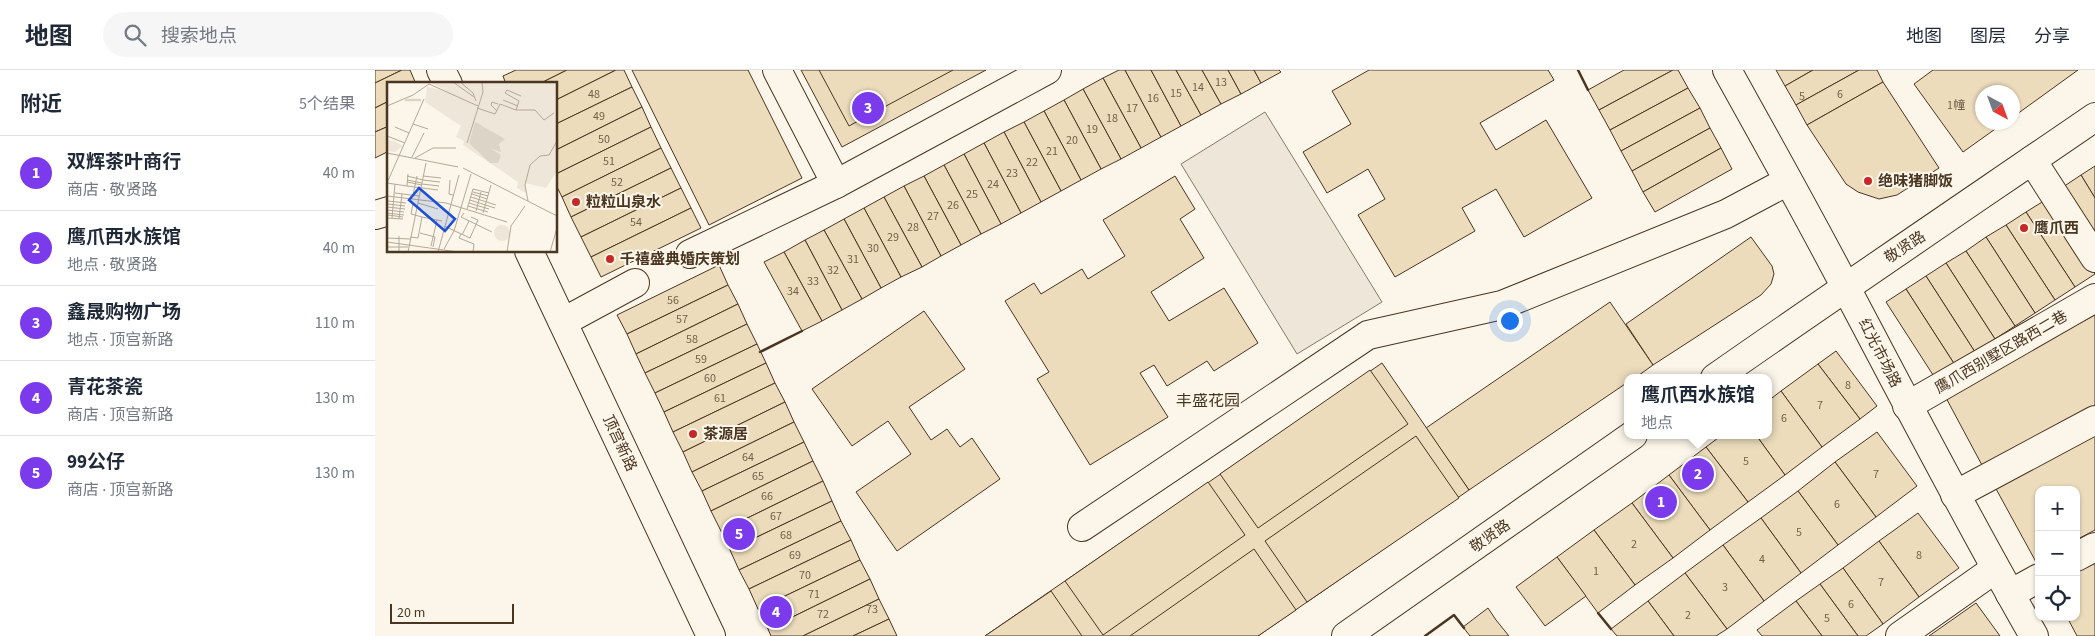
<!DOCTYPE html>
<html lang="zh">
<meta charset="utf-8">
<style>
body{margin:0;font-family:"Source Sans 3","Noto Sans SC",sans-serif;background:#f6f6f7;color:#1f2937}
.controls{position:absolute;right:15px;bottom:15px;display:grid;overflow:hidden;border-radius:10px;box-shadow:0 1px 4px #0004}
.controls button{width:45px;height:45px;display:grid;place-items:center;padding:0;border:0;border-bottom:1px solid #e0e1e3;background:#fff;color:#1f2937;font:25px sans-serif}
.compass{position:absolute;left:1600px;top:15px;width:45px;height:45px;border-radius:50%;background:#fff;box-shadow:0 1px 4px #0004;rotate:139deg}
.scale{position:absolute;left:15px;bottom:12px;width:124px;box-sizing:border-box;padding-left:5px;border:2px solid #4a3520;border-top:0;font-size:14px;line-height:18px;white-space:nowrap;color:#4a3520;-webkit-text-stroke:4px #fbf6e9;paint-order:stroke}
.you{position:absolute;left:1134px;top:250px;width:18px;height:18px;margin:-12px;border:4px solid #fff;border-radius:50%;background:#1a73e8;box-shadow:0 0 0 8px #1a73e833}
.badge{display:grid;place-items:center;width:32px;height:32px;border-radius:50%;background:#7c3aed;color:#fff;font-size:16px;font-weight:700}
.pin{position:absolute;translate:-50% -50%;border:2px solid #fff;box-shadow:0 1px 5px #0006}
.popup{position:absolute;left:1249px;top:304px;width:148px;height:65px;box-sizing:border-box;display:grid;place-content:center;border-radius:10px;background:#fff;filter:drop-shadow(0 1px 4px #0005);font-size:16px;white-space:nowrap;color:#747a83}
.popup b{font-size:19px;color:#1f2937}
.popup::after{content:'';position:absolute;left:50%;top:100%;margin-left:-10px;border:10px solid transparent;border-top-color:#fff}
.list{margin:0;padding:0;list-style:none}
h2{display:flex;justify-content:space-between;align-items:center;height:65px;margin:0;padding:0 20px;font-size:21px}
h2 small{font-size:16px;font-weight:400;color:#747a83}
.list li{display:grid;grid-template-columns:32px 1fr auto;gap:15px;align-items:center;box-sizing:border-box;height:75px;padding:0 20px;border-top:1px solid #e0e1e3}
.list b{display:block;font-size:19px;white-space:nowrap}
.list p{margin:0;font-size:16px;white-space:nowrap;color:#747a83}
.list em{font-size:16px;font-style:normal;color:#747a83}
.icon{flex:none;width:28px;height:28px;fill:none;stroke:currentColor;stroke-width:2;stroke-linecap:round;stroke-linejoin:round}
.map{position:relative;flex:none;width:1720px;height:566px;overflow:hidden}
header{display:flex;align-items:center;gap:30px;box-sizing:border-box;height:70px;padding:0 25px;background:#fff;border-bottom:1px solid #e0e1e3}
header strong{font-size:24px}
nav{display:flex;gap:28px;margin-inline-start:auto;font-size:18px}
.search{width:350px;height:45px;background:#f6f6f7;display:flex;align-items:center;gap:12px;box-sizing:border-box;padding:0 18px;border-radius:28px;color:#747a83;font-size:19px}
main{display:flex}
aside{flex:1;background:#fff}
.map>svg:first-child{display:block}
.green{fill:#ede6d9;stroke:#887966}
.building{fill:#ecdcbc;stroke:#4a3520}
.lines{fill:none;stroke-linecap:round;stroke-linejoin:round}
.minor-casing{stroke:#4a3520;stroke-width:30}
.major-casing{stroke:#4a3520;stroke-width:30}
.minor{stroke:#fbf6e9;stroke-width:28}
.major{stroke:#fbf6e9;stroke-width:28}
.wall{stroke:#4a3520;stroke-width:2.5}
.poi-dot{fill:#c62828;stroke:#fbf6e9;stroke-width:2}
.labels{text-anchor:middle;stroke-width:4;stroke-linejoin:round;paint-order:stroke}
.number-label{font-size:12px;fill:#725f47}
.poi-label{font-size:15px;font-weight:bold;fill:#4a3520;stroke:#fbf6e9;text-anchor:start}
.street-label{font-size:15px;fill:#4a3520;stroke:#fbf6e9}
.neighbourhood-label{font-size:16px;fill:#4a3520;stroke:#fbf6e9}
.inset-river{fill:none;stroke:#dcd4c6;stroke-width:2.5}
.inset-road{fill:none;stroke:#b4a999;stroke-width:1}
.view{fill:#1d4ed8;fill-opacity:0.15;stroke:#1d4ed8;stroke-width:2.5}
.inset-edge{fill:none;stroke:#4a3520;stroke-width:2.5}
</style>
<header>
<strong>地图</strong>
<div class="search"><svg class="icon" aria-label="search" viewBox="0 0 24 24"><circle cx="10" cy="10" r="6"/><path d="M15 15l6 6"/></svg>搜索地点</div>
<nav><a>地图</a><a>图层</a><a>分享</a></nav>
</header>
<main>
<aside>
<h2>附近<small>5个结果</small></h2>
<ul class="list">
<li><span class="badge">1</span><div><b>双辉茶叶商行</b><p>商店 · 敬贤路</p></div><em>40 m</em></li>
<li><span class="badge">2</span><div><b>鹰爪西水族馆</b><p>地点 · 敬贤路</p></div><em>40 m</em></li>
<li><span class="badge">3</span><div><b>鑫晟购物广场</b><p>地点 · 顶宫新路</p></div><em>110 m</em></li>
<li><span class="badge">4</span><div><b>青花茶瓷</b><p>商店 · 顶宫新路</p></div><em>130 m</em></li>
<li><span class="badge">5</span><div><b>99公仔</b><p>商店 · 顶宫新路</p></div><em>130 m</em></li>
</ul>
</aside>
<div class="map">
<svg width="1720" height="566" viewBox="0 0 1720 566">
<rect width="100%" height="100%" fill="#fbf6e9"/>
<polygon class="green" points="890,42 1007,232 922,284 806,94"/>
<g class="building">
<polygon points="0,0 27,0 0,13"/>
<polygon points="27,0 35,0 41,14 14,14 14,31 0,38 0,13"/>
<polygon points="141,0 192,0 164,14 131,14 128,6"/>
<polygon points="192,0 241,0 181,30 181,14 164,14"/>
<polygon points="241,0 249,0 257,17 181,54 181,30"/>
<polygon points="257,0 373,0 427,108 334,155"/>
<polygon points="426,0 611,0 467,77"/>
<polygon points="444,0 578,0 474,56"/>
<polygon points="744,0 750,0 786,67 766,78 728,8"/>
<polygon points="750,0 776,0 806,56 786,67"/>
<polygon points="776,0 801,0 826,45 806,56"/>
<polygon points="801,0 827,0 846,34 826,45"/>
<polygon points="827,0 853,0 866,24 846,34"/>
<polygon points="853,0 879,0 886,13 866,24"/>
<polygon points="879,0 904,0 906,2 886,13"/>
<polygon points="994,0 1173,0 1179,10 1105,53 1121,80 1171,50 1217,128 1149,167 1121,119 1087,138 1100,161 1020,207 983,145 1010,129 993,99 952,123 928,82 976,54 957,21"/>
<polygon points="1249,0 1298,0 1224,40 1213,20"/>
<polygon points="1298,0 1303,0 1313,18 1235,60 1224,40"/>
<polygon points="1401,0 1438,0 1410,16"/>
<polygon points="1438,0 1484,0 1421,35 1410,16"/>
<polygon points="1484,0 1502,0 1508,12 1432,55 1421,35"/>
<polygon points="1558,0 1703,0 1638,47 1638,22 1608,22 1608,52 1630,52 1588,82 1539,14"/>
<polygon points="728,8 766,78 746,89 708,19"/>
<polygon points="1508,12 1564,98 1522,125 1504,129 1483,122 1471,114 1432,55"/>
<polygon points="257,17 267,37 181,80 181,54"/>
<polygon points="1313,18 1325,38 1246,81 1235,60"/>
<polygon points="708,19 746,89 726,99 689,30"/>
<polygon points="689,30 726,99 706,110 669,41"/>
<polygon points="14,31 14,56 0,62 0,38"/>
<polygon points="267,37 276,57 181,104 181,80"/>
<polygon points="1325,38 1335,58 1257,101 1246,81"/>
<polygon points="669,41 706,110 686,121 649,52"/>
<polygon points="649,52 686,121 666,132 629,62"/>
<polygon points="14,56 14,81 0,88 0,62"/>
<polygon points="276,57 286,78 187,127 181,115 181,104"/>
<polygon points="1335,58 1346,78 1268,122 1257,101"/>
<polygon points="629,62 666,132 646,143 609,73"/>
<polygon points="609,73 646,143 626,154 589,84"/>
<polygon points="286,78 296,98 196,147 187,127"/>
<polygon points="1346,78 1357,99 1280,142 1268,122"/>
<polygon points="589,84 626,154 606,164 569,95"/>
<polygon points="569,95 606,164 586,175 549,106"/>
<polygon points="1720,96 1720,128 1706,105"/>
<polygon points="296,98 306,118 206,167 196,147"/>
<polygon points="1706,105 1720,128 1720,173 1685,119"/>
<polygon points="549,106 586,175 566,186 529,116"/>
<polygon points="800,106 820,139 805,149 829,188 776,222 794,251 849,218 883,273 839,301 832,291 792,316 779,295 765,303 793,347 715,395 662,309 674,302 630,231 659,213 666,224 707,199 713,209 750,186 728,150"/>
<polygon points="529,116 566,186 547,197 509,127"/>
<polygon points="306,118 316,138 216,187 206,167"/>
<polygon points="509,127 547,197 526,207 489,138"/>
<polygon points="1672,129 1720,204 1700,217 1651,142"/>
<polygon points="316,138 326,158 226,207 216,187"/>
<polygon points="489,138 526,207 506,218 469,149"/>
<polygon points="1651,142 1700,217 1680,230 1631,155"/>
<polygon points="469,149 506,218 487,229 449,160"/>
<polygon points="1631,155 1680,230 1660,243 1611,167"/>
<polygon points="449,160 487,229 467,240 430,170"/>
<polygon points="1376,167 1397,196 1399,204 1396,214 1386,225 1278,295 1251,254"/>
<polygon points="1611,167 1660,243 1640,256 1591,181"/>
<polygon points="430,170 467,240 447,251 409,182"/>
<polygon points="1591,181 1640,256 1620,269 1571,193"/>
<polygon points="409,182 447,251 427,261 389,192"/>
<polygon points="1571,193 1620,269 1600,282 1551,206"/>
<polygon points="344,195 353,215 252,264 242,245"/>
<polygon points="1551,206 1600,282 1580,295 1531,219"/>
<polygon points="353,215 363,234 261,284 252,264"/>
<polygon points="1531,219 1580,295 1560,308 1511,232"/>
<polygon points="1235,232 1278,295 1260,308 1253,308 1253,312 1094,420 1051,358"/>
<polygon points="363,234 372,254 270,303 261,284"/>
<polygon points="549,241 590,299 534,337 556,370 572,359 585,377 597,368 625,409 522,481 481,422 536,384 513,351 477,376 437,319"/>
<polygon points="1720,245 1720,336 1608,397 1570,326"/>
<polygon points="372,254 382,274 280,323 270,303"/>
<polygon points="382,274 391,293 289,342 280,323"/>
<polygon points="1461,281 1502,336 1485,349 1443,294"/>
<polygon points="391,293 400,313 298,362 289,342"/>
<polygon points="1007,293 1094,420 883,566 610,566"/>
<polygon points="1443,294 1485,349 1447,377 1406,321"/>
<polygon points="995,300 1033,354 883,458 845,404"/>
<polygon points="400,313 410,332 308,382 298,362"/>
<polygon points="1406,321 1447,377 1410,405 1381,365 1393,365 1393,331"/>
<polygon points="410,332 419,352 317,402 308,382"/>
<polygon points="419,352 429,372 327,421 317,402"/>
<polygon points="1502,362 1542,416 1501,447 1460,392"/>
<polygon points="1720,364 1720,460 1701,470 1701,420 1664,420 1664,490 1661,492 1620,417"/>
<polygon points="1347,365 1381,365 1410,405 1373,432 1331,377"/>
<polygon points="1041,366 1084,428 932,532 890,471"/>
<polygon points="429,372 438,391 336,441 327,421"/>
<polygon points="1331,377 1373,432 1335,460 1294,405"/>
<polygon points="438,391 448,411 346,461 336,441"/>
<polygon points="1460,392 1501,447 1463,475 1423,421"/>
<polygon points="1294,405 1335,460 1298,488 1257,433"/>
<polygon points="448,411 457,431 355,480 346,461"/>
<polygon points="833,412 870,465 728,565 690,511"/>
<polygon points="1423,421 1463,475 1426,503 1386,448"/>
<polygon points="457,431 466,451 364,500 355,480"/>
<polygon points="1257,433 1298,488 1260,515 1219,460"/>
<polygon points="1543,443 1584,498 1544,527 1504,471"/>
<polygon points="1386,448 1426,503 1389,531 1348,475"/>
<polygon points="466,451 476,470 374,519 364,500"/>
<polygon points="1219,460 1260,515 1223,543 1182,487"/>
<polygon points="476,470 485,490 383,539 374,519"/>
<polygon points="1504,471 1544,527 1508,554 1468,498"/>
<polygon points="1348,475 1389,531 1352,559 1310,503"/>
<polygon points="879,479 921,540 883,566 755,566"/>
<polygon points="1182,487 1211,526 1170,556 1141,517"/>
<polygon points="485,490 495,509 393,559 383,539"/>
<polygon points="1720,492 1720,566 1702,566 1692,547 1701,547 1701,503"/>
<polygon points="1468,498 1508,554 1491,566 1483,566 1445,514"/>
<polygon points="1310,503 1352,559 1341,566 1299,566 1273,531"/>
<polygon points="495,509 504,529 428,566 396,566 393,559"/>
<polygon points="1445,514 1483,566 1447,566 1421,531"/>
<polygon points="676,521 707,566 610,566"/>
<polygon points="504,529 514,549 478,566 428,566"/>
<polygon points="1273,531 1299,566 1242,566 1236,559"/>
<polygon points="1421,531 1447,566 1387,566 1382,560"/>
<polygon points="1601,533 1625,566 1554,566"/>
<polygon points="1113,538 1121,550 1134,566 1095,566 1088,557"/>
<polygon points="514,549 522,566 478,566"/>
</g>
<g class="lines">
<defs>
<g id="minor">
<polyline points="402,0 461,114"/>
<path d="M1352 0C1392 72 1432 143 1470 216 1532 333 1593 451 1659 566"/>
<polyline points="1657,90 1720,188"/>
<polyline points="0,145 14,141"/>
<polyline points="315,184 461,114 672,0"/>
<polyline points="188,252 260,213"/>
<path d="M1340 308C1466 220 1593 134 1720 47"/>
<polyline points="1532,336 1720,228"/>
<polyline points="1580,425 1720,350"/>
<polyline points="707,457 993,265 1127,235 1351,144 1413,111"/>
<polyline points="1701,487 1720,477"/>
<polyline points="1635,524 1664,508"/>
<polyline points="971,566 1258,365"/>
<polyline points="1525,566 1620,499"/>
</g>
<g id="major">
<polyline points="66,0 73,14"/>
<polyline points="154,181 336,566"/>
</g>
</defs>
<use href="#minor" class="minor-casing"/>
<use href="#major" class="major-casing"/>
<use href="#minor" class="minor"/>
<use href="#major" class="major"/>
<g class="wall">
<polyline points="1203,0 1213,20"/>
<polyline points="385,282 427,261"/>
<polyline points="1223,543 1236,559"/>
<polyline points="1050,566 1079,545 1089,558"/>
</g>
</g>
<g class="poi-dot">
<circle cx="1493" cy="111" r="5"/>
<circle cx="201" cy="132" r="5"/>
<circle cx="1649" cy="158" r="5"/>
<circle cx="235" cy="189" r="5"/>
<circle cx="318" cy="364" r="5"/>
</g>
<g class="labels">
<g class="number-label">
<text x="846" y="16">13</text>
<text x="823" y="21">14</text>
<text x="801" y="27">15</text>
<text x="219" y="28">48</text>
<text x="1465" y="28">6</text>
<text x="1427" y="30">5</text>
<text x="778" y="32">16</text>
<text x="1581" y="39">1幢</text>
<text x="757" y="42">17</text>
<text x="224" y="50">49</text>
<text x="737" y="52">18</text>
<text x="717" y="63">19</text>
<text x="229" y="73">50</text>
<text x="697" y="74">20</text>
<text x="677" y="85">21</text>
<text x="234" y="95">51</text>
<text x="657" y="96">22</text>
<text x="637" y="107">23</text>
<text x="242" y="116">52</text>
<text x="618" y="118">24</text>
<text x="597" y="128">25</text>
<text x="578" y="139">26</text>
<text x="558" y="150">27</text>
<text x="261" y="156">54</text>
<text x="538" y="161">28</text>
<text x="518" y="171">29</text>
<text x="498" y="182">30</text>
<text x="478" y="193">31</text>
<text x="458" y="204">32</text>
<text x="438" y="215">33</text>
<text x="418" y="225">34</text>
<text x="298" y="234">56</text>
<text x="307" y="253">57</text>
<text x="317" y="273">58</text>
<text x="326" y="293">59</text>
<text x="335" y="312">60</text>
<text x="1473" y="319">8</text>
<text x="345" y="332">61</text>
<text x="1445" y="339">7</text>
<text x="1409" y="352">6</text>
<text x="373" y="391">64</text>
<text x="1371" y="395">5</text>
<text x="1501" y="408">7</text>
<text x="383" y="410">65</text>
<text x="392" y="430">66</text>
<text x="1462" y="438">6</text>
<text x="401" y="450">67</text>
<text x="1424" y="466">5</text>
<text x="411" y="469">68</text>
<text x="1259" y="478">2</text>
<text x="420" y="489">69</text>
<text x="1544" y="489">8</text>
<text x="1387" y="493">4</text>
<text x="1221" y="505">1</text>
<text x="430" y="509">70</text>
<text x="1506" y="516">7</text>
<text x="1350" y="521">3</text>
<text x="439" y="528">71</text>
<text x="1476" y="538">6</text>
<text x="497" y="543">73</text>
<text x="448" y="548">72</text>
<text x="1313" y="549">2</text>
<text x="1452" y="552">5</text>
</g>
<g class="poi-label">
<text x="1503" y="116">绝味猪脚饭</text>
<text x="211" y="137">粒粒山泉水</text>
<text x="1659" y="163">鹰爪西</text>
<text x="245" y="194">千禧盛典婚庆策划</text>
<text x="328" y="369">茶源居</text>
</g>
<g class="street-label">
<text transform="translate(1530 177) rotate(-33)" y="5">敬贤路</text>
<text transform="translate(1626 282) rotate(-30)" y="5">鹰爪西别墅区路西二巷</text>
<text transform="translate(1505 283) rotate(63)" y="5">红光市场路</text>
<text transform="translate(245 373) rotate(65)" y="5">顶宫新路</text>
<text transform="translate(1115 466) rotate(-35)" y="5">敬贤路</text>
</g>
<g class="neighbourhood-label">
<text x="833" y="336">丰盛花园</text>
</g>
</g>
<g transform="translate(12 12)">
<rect width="170" height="170" fill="#fbf6e9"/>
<path d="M43 0H170V89L159 106 138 101 139 111 130 106 131 100 76 63 77 59 69 55 74 44 38 20 40 5 59 9ZM0 58 7 59 16 64 8 70 0 69ZM107 151a8 8 0 1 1 16 0a8 8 0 1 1-16 0Z" fill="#ede6d9"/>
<path d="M88 40 118 57 112 62 114 70 104 67 114 73 111 81H103L82 61Z" fill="#dcd4c6"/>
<path class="inset-river" d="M18 18H34"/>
<path class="inset-road" d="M66 0 87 15M73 0 86 11 89 19M116 18 131 24M0 24 26 13 42 2 91 24M90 26 108 32 113 22 129 28H148L157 38 167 31M129 28 132 19 118 11 120 8 134 14M110 29 104 23 105 20 111 22M26 42 41 47M8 45 22 51M0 54 18 61M80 61 96 10 95 0M0 71 71 85M25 75 37 51M28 76 46 66H69M76 86 170 134M20 94 36 98M36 94 54 96M20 98 35 101M36 98 53 100M63 98 62 112 66 113M20 100 35 103M0 101 20 104 21 92M0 101 37 17M35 102 52 104M20 104 51 108M86 110 101 114M8 111 32 114M85 112 100 117M26 113 30 94M0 114 59 121 120 140M84 115 109 123M83 118 108 126M1 119 19 121M141 119 138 103 143 83 153 74 162 73 170 59M31 121 51 127M82 121 102 127M1 122 18 124M26 122 24 132 35 135M81 124 101 130M0 125 18 127M80 127 86 107 102 111M0 128 17 130M89 129 94 110M0 131 17 133M77 131 74 135 105 150M96 131 104 103M1 133 16 135M0 136 16 137M5 136 8 102M12 137 15 112M57 144 83 156 91 138 84 135M33 151 48 155 46 165M74 152 72 156 87 162 86 170M75 153 82 139M23 155 31 156 35 135 55 139M0 156 23 157M0 160 71 170M44 164 50 138M0 165H21M57 167 67 149 84 92M12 170V154M21 170 39 81M51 170 72 93M120 170 124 144 138 124M163 170 170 146"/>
<path class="view" d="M32 106 68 137 58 149 22 118Z"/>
<rect width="170" height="170" class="inset-edge"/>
</g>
</svg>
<div class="controls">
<button>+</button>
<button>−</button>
<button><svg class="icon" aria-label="locate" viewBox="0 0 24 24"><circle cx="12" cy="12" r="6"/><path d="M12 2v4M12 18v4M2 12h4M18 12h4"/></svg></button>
</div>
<svg class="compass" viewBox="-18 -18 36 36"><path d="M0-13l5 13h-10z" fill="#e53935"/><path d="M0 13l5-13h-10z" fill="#747a83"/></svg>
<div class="scale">20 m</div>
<div class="you"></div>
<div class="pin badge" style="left:1286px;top:432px">1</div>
<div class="pin badge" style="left:1323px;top:404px">2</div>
<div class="popup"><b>鹰爪西水族馆</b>地点</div>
<div class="pin badge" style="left:493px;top:38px">3</div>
<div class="pin badge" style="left:401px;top:542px">4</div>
<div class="pin badge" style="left:364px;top:464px">5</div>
</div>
</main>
